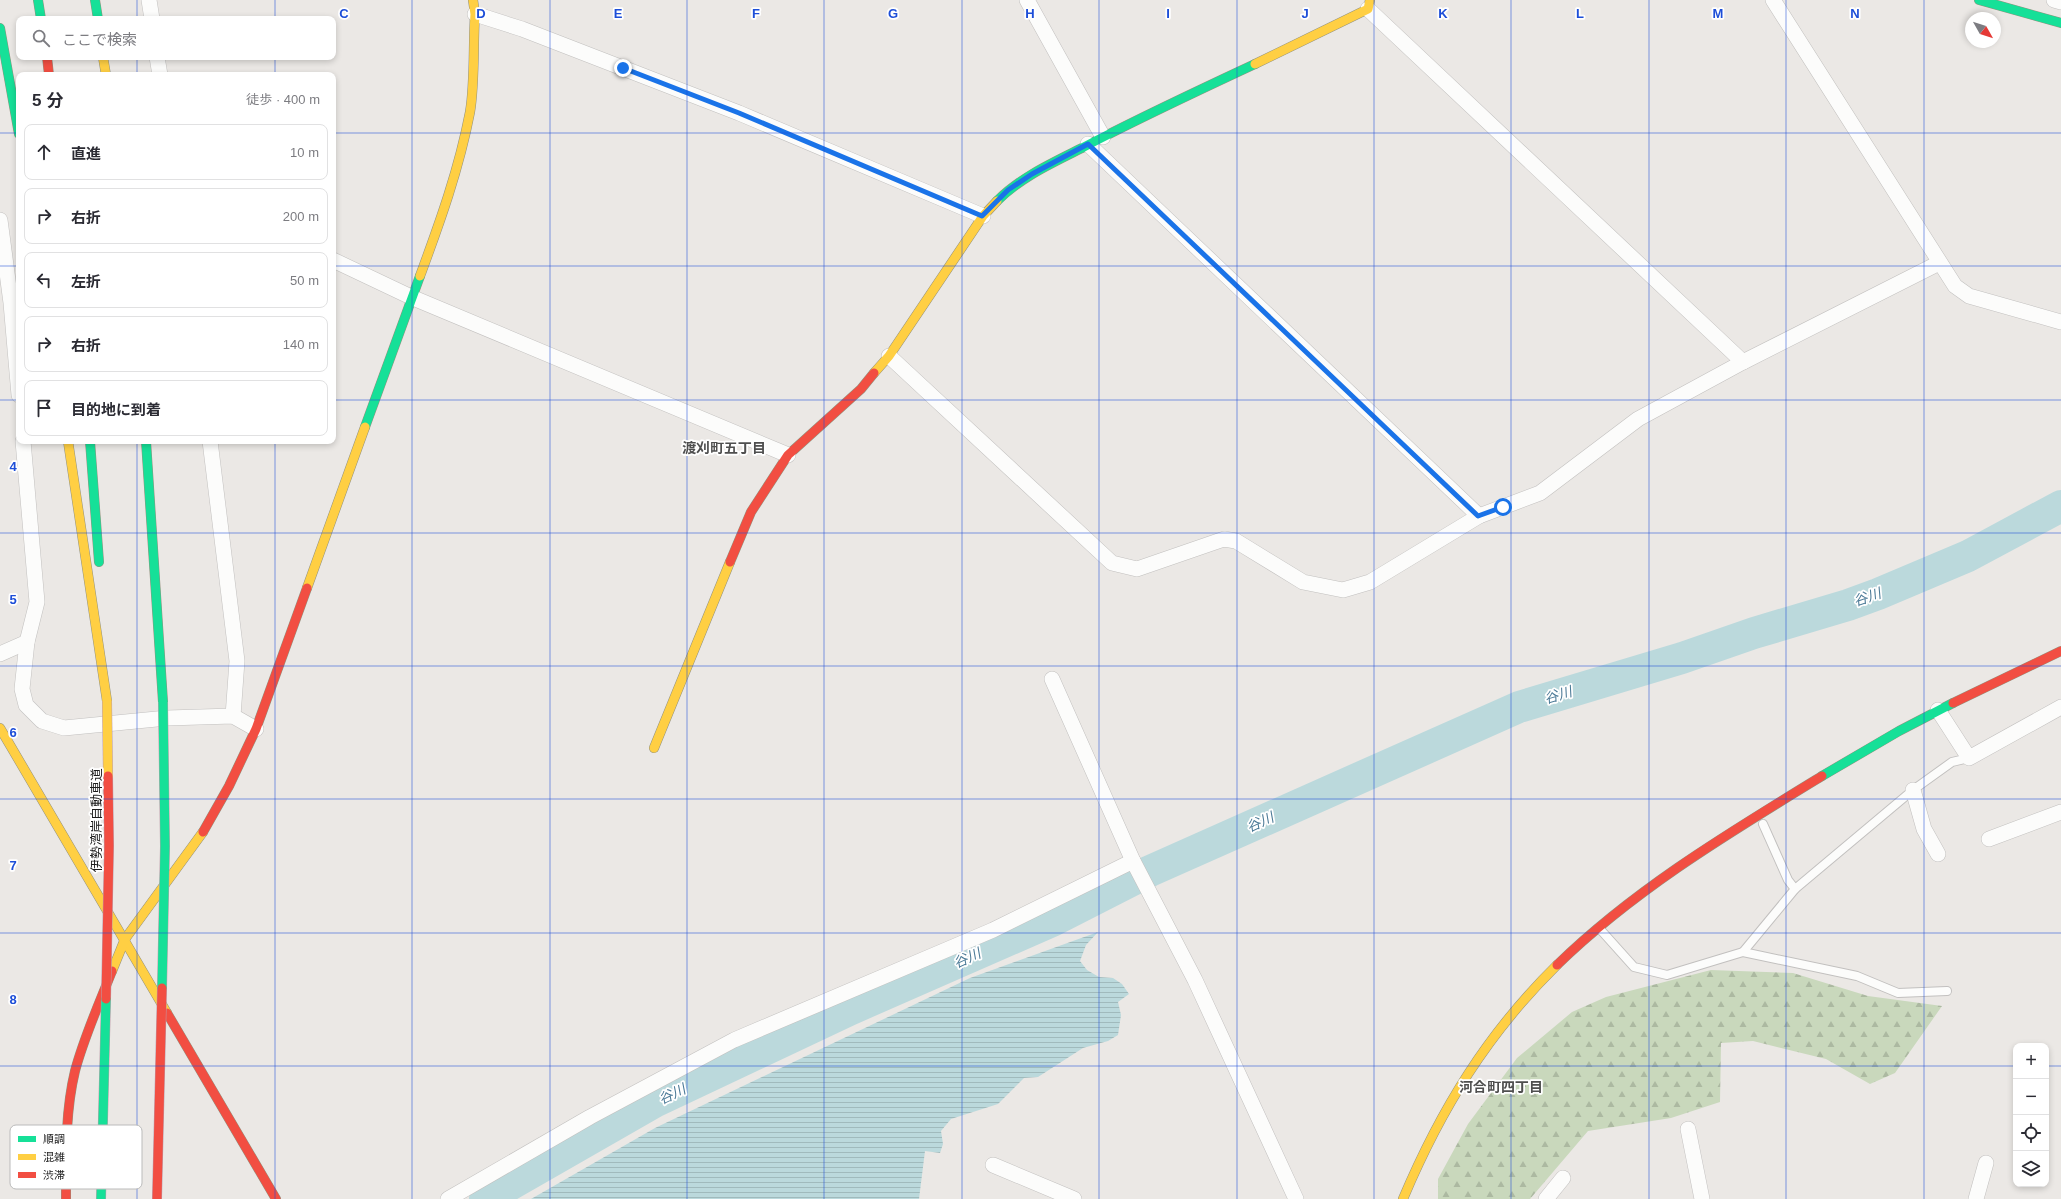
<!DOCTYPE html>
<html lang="ja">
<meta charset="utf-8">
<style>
body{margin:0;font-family:Arial,"Noto Sans JP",sans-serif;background:#f2f2f3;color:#2b2b33}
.controls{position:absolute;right:12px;bottom:12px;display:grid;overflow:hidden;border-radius:8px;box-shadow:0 2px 6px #0003}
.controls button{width:36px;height:36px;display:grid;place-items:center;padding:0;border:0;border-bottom:1px solid #e1e1e2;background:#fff;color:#2b2b33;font:20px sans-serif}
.compass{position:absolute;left:1965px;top:12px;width:36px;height:36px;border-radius:50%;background:#fff;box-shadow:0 2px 6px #0003;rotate:129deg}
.stop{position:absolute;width:12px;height:12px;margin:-9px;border:3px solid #1a73e8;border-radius:50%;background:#fff}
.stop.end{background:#1a73e8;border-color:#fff;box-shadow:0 1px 4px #0008}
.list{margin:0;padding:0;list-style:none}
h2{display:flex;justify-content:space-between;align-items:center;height:52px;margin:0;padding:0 16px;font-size:17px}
h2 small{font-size:13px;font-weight:400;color:#7c7c81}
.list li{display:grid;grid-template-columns:26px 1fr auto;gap:12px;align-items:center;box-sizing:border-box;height:56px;margin:0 8px 8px;padding:0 8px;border:1px solid #e1e1e2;border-radius:8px}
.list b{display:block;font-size:15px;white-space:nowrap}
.list em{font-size:13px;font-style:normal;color:#7c7c81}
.icon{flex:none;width:22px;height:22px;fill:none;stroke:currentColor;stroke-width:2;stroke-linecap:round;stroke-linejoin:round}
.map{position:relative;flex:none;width:2061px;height:1199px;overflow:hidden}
.search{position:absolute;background:#fff;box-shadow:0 2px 6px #0003;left:16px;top:16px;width:320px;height:44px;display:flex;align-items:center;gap:10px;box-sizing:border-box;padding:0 14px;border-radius:8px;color:#7c7c81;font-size:15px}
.panel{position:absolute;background:#fff;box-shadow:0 2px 6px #0003;left:16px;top:72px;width:320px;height:372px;border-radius:8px}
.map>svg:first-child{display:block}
.forest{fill:url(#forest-firs)}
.water{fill:url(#water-rules)}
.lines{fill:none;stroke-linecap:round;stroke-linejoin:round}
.river{stroke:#bbd9dc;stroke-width:32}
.lane-casing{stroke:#c2c0bf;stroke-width:10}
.street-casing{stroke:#c2c0bf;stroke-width:16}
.fast-casing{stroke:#93927f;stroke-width:10}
.slow-casing{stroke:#93927f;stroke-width:10}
.jam-casing{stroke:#93927f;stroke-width:10}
.lane{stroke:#fcfcfb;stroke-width:8}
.street{stroke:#fcfcfb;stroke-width:15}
.fast{stroke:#16e098;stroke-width:9}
.slow{stroke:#ffcf43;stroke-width:9}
.jam{stroke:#f24e42;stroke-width:9}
.fast-bridge-casing{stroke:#be9eab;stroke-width:10;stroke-linecap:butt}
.slow-bridge-casing{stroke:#be9eab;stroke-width:10;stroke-linecap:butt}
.jam-bridge-casing{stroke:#be9eab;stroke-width:10;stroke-linecap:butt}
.fast-bridge{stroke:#16e098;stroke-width:9}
.slow-bridge{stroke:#ffcf43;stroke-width:9}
.jam-bridge{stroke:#f24e42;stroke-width:9}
.route{stroke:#1a73e8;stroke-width:5}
.grid{fill:none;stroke:#1d4ed8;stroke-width:1;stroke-opacity:0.55}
.labels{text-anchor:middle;stroke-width:3.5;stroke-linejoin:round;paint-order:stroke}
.street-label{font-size:13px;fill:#1c1c1c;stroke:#fff}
.neighbourhood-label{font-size:14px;font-weight:bold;fill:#4f4f4f;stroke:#fff}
.water-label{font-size:14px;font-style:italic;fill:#4a7996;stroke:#fff}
.key{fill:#fff;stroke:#bbb;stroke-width:1}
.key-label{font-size:11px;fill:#1c1c1c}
.grid-label{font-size:13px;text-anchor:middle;font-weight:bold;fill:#1d4ed8;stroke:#fff;stroke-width:3.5;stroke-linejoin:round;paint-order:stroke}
</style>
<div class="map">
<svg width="2061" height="1199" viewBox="0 0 2061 1199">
<defs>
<pattern id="forest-firs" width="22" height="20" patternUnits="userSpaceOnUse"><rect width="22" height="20" fill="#c9d8bc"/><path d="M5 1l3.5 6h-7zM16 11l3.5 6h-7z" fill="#acb9a1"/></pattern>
<pattern id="water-rules" width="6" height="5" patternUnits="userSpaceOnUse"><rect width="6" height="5" fill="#bbd9dc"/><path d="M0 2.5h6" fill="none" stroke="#a0babc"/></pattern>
</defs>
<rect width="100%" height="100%" fill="#ebe8e5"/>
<polygon class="forest" points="1711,970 1793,973 1868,996 1942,1006 1895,1073 1870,1084 1826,1059 1753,1041 1721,1043 1720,1102 1671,1118 1588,1131 1530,1199 1438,1199 1438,1179 1468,1124 1517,1058 1572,1012 1606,997"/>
<polygon class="water" points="1098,932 1086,945 1080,961 1087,970 1099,977 1113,978 1122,984 1129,994 1118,1002 1121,1015 1118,1035 1108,1041 1083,1048 1038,1077 1024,1078 998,1104 951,1119 941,1131 943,1144 940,1153 925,1151 919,1199 531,1199 655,1128 970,978"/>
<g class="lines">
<polyline class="river" points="485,1199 654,1102 851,1009 1054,920 1150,871 1519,707 1682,658 1754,633 1848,605 1878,594 1968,556 2061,506"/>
<defs>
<g id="lane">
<polyline points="1763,824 1788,880 1795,889"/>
<polyline points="1599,928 1634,967 1667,975 1743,952 1795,889 1913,790 1952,762 1969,758"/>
<polyline points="1743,952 1857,976 1898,993 1947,991"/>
</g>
<g id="street">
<polyline points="149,0 152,19"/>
<polyline points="1027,0 1103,137"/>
<polyline points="1773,0 1955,286 1969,296 2061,322"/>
<polyline points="2054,0 2061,2"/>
<polyline points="1368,9 1743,362"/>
<polyline points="475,14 522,29 739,113 983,216"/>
<polyline points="157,57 160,75"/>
<polyline points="1088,144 1479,516"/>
<polyline points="0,220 11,303 19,395"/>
<polyline points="333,260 411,297 788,455"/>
<polyline points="889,356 1112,563 1137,569 1224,539 1236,541 1303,582 1343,590 1370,582 1479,516 1540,493 1638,419 1743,362 1939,263"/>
<polyline points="23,441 37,602 27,642 22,689 26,705 42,721 64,728 167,718 233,716 256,729"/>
<polyline points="210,441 237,661 233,716"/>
<polyline points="0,654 27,642"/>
<polyline points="1052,679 1133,861 1195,980 1296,1199"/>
<polyline points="1938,710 1969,758 2061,707"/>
<polyline points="1913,790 1924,829 1938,854"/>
<polyline points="1989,839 2061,812"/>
<polyline points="1688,1129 1702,1199"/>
<polyline points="993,1165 1074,1199"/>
<polyline points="448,1199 590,1117 734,1040 993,930 1133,861"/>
<polyline points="1546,1199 1563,1178"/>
<polyline points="1976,1199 1986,1163"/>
</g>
<g id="fast">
<polyline points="38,0 41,19"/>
<polyline points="95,0 98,19"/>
<polyline points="1979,0 2061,23"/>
<polyline points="0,28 19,134"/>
<path d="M997 201C1021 177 1052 163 1082 148 1139 118 1197 91 1255 64"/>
<polyline points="365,427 420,276"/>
<polyline points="90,441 99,562"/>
<polyline points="146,441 163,702"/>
<polyline points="1822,776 1899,731 1953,703"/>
</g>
<g id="slow">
<polyline points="103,57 106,75"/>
<polyline points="1255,64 1368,9 1370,0"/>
<path d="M420 276C440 222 459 169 470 112 475 83 473 44 475 14L473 0"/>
<polyline points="874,373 889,356 983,216 997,201"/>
<polyline points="68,441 107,701"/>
<polyline points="307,588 365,427"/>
<polyline points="0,728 167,1013"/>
<polyline points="654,748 730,562"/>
<polyline points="112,971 125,939 203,832"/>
<path d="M1403 1199C1441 1109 1487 1034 1557 965"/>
</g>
<g id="jam">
<polyline points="47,57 49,75"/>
<polyline points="730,562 751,512 788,455 861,389 874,373"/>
<polyline points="1953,703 2061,651"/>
<polyline points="203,832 229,786 256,729 307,588"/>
<path d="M1557 965C1635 889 1729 833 1822 776"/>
<polyline points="167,1013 276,1199"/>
<path d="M66 1199C66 1158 65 1112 75 1071 84 1037 99 1004 112 971"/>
</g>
</defs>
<use href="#lane" class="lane-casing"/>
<use href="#street" class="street-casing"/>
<use href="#fast" class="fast-casing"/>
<use href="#slow" class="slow-casing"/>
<use href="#jam" class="jam-casing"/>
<use href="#lane" class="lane"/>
<use href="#street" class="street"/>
<use href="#fast" class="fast"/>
<use href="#slow" class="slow"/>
<use href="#jam" class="jam"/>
<defs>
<g id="fast-bridge">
<polyline points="162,988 165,846 163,702"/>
<polyline points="101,1199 106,999"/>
</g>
<polyline id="slow-bridge" points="107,701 108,776"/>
<g id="jam-bridge">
<polyline points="106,999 109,846 108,776"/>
<polyline points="157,1199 162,988"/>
</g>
</defs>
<use href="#fast-bridge" class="fast-bridge-casing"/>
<use href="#slow-bridge" class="slow-bridge-casing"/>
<use href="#jam-bridge" class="jam-bridge-casing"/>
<use href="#fast-bridge" class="fast-bridge"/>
<use href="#slow-bridge" class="slow-bridge"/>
<use href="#jam-bridge" class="jam-bridge"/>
</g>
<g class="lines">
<polyline class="route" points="623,68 739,113 982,216 1008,190 1032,174 1088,144 1478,516 1503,507"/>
</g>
<path class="grid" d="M137 0V19M275 0V19M412 0V1199M550 0V1199M687 0V1199M824 0V1199M962 0V1199M1099 0V1199M1237 0V1199M1374 0V1199M1511 0V1199M1649 0V1199M1786 0V1199M1924 0V1199M137 57V75M275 57V75M0 133H19M333 133H2061M0 266H19M333 266H2061M0 400H19M333 400H2061M137 441V1199M275 441V1199M0 533H2061M0 666H2061M0 799H2061M0 933H2061M0 1066H2016M2046 1066H2061"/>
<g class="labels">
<g class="street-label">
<text transform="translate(96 820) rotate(-90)" y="5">伊勢湾岸自動車道</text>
</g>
<g class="neighbourhood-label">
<text x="724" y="453">渡刈町五丁目</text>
<text x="1501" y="1092">河合町四丁目</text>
</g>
<g class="water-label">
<text transform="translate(1867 597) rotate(-19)" y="5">谷川</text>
<text transform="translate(1558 695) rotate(-17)" y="5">谷川</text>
<text transform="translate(1260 822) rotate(-24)" y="5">谷川</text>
<text transform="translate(967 958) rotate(-24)" y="5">谷川</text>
<text transform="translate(672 1094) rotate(-25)" y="5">谷川</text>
</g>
</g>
<rect x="10" y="1125" width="132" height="64" rx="6" class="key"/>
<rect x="18" y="1136" width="18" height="6" fill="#16e098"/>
<rect x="18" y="1154" width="18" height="6" fill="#ffcf43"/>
<rect x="18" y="1172" width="18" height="6" fill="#f24e42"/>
<g class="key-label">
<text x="43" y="1143">順調</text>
<text x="43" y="1161">混雑</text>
<text x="43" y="1179">渋滞</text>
</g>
<g class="grid-label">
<text x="344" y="18">C</text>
<text x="481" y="18">D</text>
<text x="618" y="18">E</text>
<text x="756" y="18">F</text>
<text x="893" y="18">G</text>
<text x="1030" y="18">H</text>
<text x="1168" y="18">I</text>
<text x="1305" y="18">J</text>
<text x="1443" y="18">K</text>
<text x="1580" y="18">L</text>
<text x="1718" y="18">M</text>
<text x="1855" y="18">N</text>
<text x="13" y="471">4</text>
<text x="13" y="604">5</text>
<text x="13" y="737">6</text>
<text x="13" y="870">7</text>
<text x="13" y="1004">8</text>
</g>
</svg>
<div class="controls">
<button>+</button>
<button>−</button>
<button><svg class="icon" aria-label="locate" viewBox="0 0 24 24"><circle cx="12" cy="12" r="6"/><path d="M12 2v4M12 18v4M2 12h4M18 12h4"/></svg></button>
<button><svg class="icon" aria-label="layers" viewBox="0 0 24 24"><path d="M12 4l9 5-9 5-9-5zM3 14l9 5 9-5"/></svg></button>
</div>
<svg class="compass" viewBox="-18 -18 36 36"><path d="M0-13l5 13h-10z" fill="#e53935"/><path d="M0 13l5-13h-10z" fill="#7c7c81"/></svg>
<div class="stop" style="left:1503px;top:507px"></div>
<div class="stop end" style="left:623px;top:68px"></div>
<div class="search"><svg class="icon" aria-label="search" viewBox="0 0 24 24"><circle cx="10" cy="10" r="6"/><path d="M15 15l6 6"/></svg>ここで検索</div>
<section class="panel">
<h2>5 分<small>徒歩 · 400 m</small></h2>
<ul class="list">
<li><svg class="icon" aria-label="ahead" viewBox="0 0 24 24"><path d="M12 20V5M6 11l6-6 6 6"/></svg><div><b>直進</b></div><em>10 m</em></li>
<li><svg class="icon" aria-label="right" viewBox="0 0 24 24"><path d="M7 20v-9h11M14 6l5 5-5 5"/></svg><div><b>右折</b></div><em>200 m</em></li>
<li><svg class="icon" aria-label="left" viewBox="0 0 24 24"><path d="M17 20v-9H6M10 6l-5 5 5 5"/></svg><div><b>左折</b></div><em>50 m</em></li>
<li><svg class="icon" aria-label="right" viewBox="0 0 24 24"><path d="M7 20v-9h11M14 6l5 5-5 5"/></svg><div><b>右折</b></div><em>140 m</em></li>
<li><svg class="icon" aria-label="arrive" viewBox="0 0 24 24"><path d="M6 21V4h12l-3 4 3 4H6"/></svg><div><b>目的地に到着</b></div></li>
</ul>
</section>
</div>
